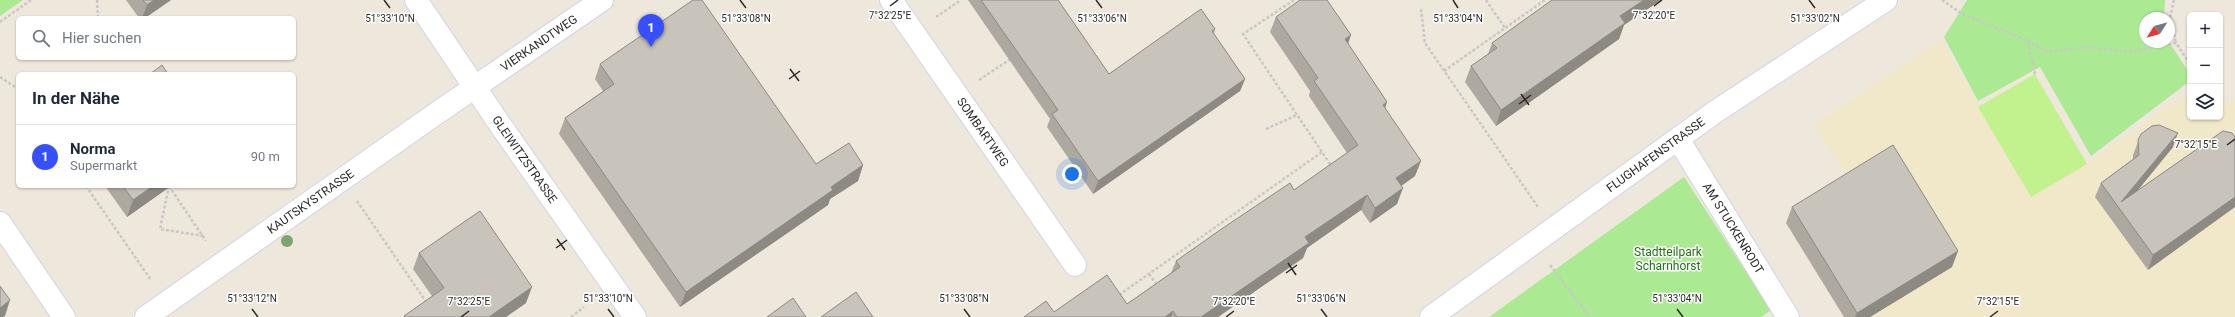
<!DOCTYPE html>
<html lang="de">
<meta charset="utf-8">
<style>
body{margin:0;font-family:Roboto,sans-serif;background:#f2f2f3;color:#1f2937}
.controls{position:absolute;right:12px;top:12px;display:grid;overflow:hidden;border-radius:6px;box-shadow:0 1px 3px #0004}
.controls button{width:36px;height:36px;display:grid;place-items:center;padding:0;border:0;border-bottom:1px solid #e0e1e3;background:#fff;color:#1f2937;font:20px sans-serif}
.compass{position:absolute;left:2139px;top:12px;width:36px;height:36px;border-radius:50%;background:#fff;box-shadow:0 1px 3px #0004;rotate:234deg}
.you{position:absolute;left:1072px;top:174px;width:14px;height:14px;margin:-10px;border:3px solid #fff;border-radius:50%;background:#1a73e8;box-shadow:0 0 0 6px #1a73e833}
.badge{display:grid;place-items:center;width:26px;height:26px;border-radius:50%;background:#3750ff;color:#fff;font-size:13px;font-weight:700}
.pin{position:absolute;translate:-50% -33px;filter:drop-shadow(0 1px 2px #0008)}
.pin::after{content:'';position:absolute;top:21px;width:14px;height:12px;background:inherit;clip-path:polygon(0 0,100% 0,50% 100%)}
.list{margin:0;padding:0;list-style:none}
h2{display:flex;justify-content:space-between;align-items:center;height:52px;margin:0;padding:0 16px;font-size:17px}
h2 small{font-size:13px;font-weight:400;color:#747a83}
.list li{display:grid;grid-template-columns:26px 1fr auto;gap:12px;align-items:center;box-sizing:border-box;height:64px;padding:0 16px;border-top:1px solid #e0e1e3}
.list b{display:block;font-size:15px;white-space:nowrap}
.list p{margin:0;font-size:13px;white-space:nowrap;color:#747a83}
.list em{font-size:13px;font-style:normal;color:#747a83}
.icon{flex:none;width:22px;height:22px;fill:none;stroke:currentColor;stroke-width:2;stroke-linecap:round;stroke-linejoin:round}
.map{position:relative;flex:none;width:2235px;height:317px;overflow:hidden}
.search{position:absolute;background:#fff;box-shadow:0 1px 3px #0004;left:16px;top:16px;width:280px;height:44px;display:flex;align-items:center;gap:10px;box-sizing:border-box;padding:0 14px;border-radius:6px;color:#747a83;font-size:15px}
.panel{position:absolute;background:#fff;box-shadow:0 1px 3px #0004;left:16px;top:72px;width:280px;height:116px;border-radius:6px}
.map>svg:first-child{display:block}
.education{fill:#f1e7c9}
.green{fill:#abea93}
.pitch{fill:#c1f28e}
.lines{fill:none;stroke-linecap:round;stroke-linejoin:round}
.street-casing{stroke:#d1d3e5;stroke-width:24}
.secondary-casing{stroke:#d1d3e5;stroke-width:24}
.path{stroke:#c8c8c8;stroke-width:2.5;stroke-dasharray:3 2;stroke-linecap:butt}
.street{stroke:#fff;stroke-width:22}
.secondary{stroke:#fff;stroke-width:22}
.tree{fill:#7da56d}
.wall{fill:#ada9a1}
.shaded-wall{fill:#8d8983}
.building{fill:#c9c4bb;stroke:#8d8983}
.ticks{fill:none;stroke:#2b2b2b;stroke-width:1.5}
.labels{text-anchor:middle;stroke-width:3;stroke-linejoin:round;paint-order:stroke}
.street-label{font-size:12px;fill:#2b2b2b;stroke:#fff}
.park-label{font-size:12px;fill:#216f13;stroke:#fff}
.ticks-label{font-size:10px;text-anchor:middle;fill:#2b2b2b;stroke:#fff;stroke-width:3;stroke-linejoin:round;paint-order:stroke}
</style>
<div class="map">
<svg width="2235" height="317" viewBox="0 0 2235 317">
<rect width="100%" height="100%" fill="#eee7db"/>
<polygon class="education" points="1941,39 2031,197 2087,164 2190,90 2190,117 2220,117 2220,91 2228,103 2235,98 2235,317 1844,317 1827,289 1834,285 1817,257 1810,261 1786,223 1851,183 1815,125"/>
<g class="green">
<polygon points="0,0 23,0 0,16"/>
<polygon points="1967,0 2165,0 2164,18 2145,18 2145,42 2169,42 2190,74 2190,81 2091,156 2040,67 1978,101 1944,37"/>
<polygon points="1684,177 1771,310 1761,317 1489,317"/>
</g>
<polygon class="pitch" points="2035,74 2087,164 2031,197 1978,107"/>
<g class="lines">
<defs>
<g id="street">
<path id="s1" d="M891 0 1075 265"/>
<path id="s2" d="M1678 139 1788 317"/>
<polyline points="0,223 64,317"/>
<path id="s3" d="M146 317 437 113 602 0"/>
</g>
<g id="secondary">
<path id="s4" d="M416 0 501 126 635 317"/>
<path id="s5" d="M1431 317 1715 112 1886 0"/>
</g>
</defs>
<use href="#street" class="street-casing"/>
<use href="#secondary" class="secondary-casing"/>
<g class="path">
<polyline points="97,0 98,18"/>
<polyline points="1294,0 1243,34 1332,167"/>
<polyline points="1486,0 1505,28"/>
<polyline points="1942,0 1961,13 2028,41 2048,52 2088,47 2128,52 2176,43 2190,64"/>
<polyline points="2174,0 2170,18 2176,43"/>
<polyline points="1421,9 1425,43 1538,207"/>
<polyline points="936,17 961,0"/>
<polyline points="0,22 31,0"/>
<polyline points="2028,42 2035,74"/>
<polyline points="1444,71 1545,0"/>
<polyline points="0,77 18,89"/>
<polyline points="979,80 1012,58"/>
<polyline points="1266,129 1297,115"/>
<polyline points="86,186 151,280"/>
<polyline points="169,186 206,241"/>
<polyline points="169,186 160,229 203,236"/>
<polyline points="357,201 427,303"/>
<polyline points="1550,265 1590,317"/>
<polyline points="1149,274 1158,286"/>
<polyline points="1119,295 1322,152"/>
<polyline points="571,317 584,307"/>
</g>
<use href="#street" class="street"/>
<use href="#secondary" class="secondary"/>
</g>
<circle class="tree" cx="287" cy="241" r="6"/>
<g class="wall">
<polygon points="126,0 171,0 145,18 139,18"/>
<polygon points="968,0 1058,0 1109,74 1215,29 1214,34 1245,79 1240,91 1093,194 1047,127 1050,119"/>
<polygon points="1552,0 1661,0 1624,25 1619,39 1496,126 1465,82 1471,66 1488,54 1492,43"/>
<polygon points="1276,17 1348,44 1387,102 1385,108 1415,176 1401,186 1397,204 1370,223 1361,210 1307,248 1303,258 1218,317 1024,317 1054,312 1127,304 1171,273 1176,261 1294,190 1347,153 1309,96 1310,91 1270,32"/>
<polygon points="600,64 816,164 863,165 858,181 830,199 828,205 680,307 559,134 565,118 603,91 595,79"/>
<polygon points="2223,131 2148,270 2095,197 2101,183 2133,159 2133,155 2141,134 2173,147 2137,191"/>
<polygon points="105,186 171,186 127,217"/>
<polygon points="1792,207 1952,267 1870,317 1844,317 1786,223"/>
<polygon points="419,253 526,303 506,317 404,317 404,316 432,296 413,269"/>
</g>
<g class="shaded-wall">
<polygon points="154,0 171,0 145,18 142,18 147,5"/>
<polygon points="1644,0 1661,0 1624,25 1619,39 1496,126 1501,110 1620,16"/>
<polygon points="1351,35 1346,50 1345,39"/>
<polygon points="1245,79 1240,91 1093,194 1098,181"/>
<polygon points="1387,102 1382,117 1383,105"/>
<polygon points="2178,133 2173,147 2121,211 2121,202"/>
<polygon points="1421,161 1415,176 1390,194 1396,178"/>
<polygon points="863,165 858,181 830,199 828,205 680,307 686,292 831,187"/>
<polygon points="153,186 171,186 127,217 133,200"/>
<polygon points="1403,188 1397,204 1370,223 1375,208"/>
<polygon points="1367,195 1361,210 1307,248 1303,258 1218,317 1201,317 1305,237"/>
<polygon points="2235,197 2235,207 2148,270 2153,255"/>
<polygon points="1958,251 1952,267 1870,317 1855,317 1857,313"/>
<polygon points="532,287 526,303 506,317 489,317"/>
<polygon points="10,300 5,316 3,317 0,317 0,308"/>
<polygon points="1173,311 1171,317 1165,317"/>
</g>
<g class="building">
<polygon points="143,0 154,0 147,5"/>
<polygon points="693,0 702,0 816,164 849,143 863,165 831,187 833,190 686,292 565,118 614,84 600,64"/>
<polygon points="981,0 1058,0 1109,74 1201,9 1215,29 1212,31 1245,79 1098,181 1052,114 1058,110"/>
<polygon points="1300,0 1327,0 1351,35 1345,39 1387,102 1383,105 1421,161 1396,178 1403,188 1375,208 1367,195 1305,237 1309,243 1201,317 1177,317 1173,311 1165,317 1024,317 1046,301 1054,312 1107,275 1127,304 1180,267 1176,261 1220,230 1290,183 1294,190 1358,145 1314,81 1318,78 1276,17"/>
<polygon points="1552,0 1644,0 1620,16 1625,23 1501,110 1471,66 1497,48 1492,43"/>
<polygon points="162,65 168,74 150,74"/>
<polygon points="2159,125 2178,133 2121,202 2223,131 2232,133 2235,137 2235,197 2153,255 2101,183 2139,155 2138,140 2141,134 2152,126"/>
<polygon points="1893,145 1958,251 1857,313 1792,207"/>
<polygon points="123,186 153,186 133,200"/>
<polygon points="480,211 532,287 489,317 405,317 404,316 444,288 419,253"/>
<polygon points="0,286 10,300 0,308"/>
<polygon points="856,292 873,317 821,317"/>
<polygon points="793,298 806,317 767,317"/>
</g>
<path class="ticks" d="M384 0 390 8M740 0 746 8M1096 0 1102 8M1453 0 1458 8M1809 0 1815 8M890 6 898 0M1654 6 1662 0M790 69 799 81M789 79 800 71M1521 94 1529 105M1519 104 1531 95M2227 145 2235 139M557 239 565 250M556 248 567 240M1288 263 1296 275M1286 273 1297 265M252 309 258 317M608 309 614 317M964 309 970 317M1321 309 1327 317M1677 309 1683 317M461 317 469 311M1226 317 1234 311M1990 317 1998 311"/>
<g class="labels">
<g class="street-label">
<text dy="4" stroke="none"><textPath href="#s3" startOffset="479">VIERKANDTWEG</textPath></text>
<text dy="4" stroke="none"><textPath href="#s1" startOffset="161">SOMBARTWEG</textPath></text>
<text dy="4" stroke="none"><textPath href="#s5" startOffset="277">FLUGHAFENSTRASSE</textPath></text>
<text dy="4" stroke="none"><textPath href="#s4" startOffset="193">GLEIWITZSTRASSE</textPath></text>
<text dy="4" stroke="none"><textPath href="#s3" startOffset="201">KAUTSKYSTRASSE</textPath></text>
<text dy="4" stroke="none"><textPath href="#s2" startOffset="105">AM STUCKENRODT</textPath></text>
</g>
<g class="park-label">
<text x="1668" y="256">Stadtteilpark<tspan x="1668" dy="14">Scharnhorst</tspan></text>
</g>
</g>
<g class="ticks-label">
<text x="890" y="19">7°32'25"E</text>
<text x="1654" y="19">7°32'20"E</text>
<text x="390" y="22">51°33'10"N</text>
<text x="746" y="22">51°33'08"N</text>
<text x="1102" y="22">51°33'06"N</text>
<text x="1458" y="22">51°33'04"N</text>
<text x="1815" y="22">51°33'02"N</text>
<text x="2196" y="148">7°32'15"E</text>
<text x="252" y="302">51°33'12"N</text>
<text x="608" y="302">51°33'10"N</text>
<text x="964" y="302">51°33'08"N</text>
<text x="1321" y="302">51°33'06"N</text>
<text x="1677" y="302">51°33'04"N</text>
<text x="469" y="305">7°32'25"E</text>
<text x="1234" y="305">7°32'20"E</text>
<text x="1998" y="305">7°32'15"E</text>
</g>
</svg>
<div class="controls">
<button>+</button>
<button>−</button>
<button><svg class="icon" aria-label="layers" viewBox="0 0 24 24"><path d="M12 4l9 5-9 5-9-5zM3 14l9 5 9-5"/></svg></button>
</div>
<svg class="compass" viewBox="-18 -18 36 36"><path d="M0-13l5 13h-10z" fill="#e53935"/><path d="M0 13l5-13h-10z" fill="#747a83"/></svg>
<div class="you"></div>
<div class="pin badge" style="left:651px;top:47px">1</div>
<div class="search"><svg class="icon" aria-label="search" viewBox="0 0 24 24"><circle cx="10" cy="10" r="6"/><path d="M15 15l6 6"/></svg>Hier suchen</div>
<section class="panel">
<h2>In der Nähe<small></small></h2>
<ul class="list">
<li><span class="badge">1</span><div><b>Norma</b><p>Supermarkt</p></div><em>90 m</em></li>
</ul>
</section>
</div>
